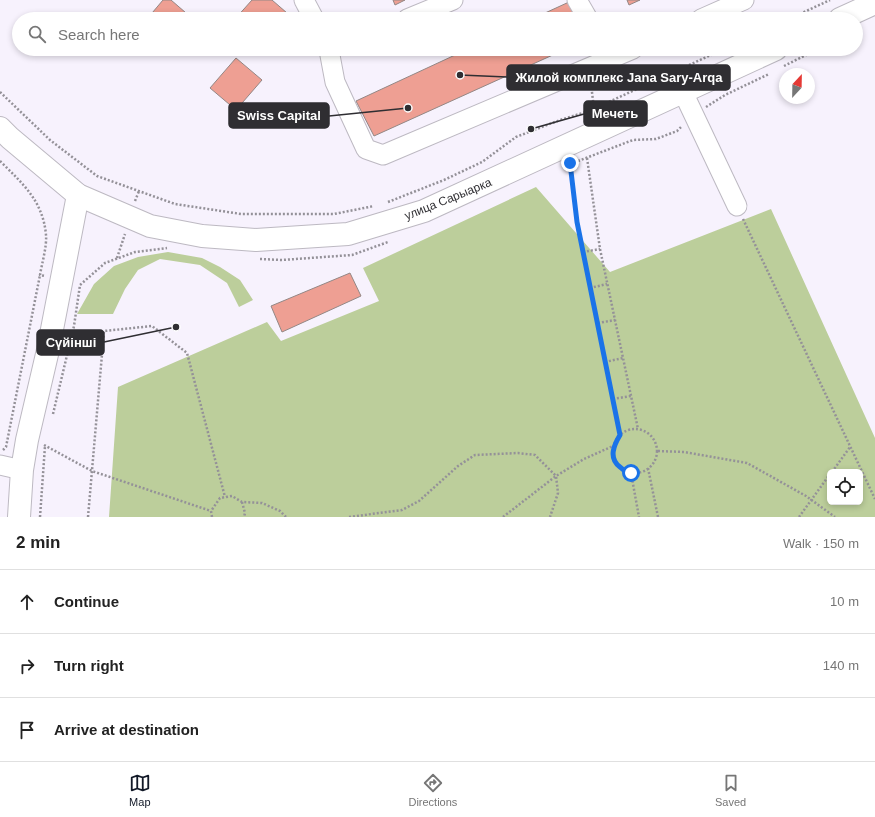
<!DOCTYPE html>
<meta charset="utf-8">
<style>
body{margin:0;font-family:Arial,sans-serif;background:#f6f6f6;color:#222}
.controls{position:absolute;right:12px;bottom:12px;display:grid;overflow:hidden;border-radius:6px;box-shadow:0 2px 6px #0003}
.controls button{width:36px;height:36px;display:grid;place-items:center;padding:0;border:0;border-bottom:1px solid #e0e0e0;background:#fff;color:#222;font:20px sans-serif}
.compass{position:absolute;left:779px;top:68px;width:36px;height:36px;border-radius:50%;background:#fff;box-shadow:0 2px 6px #0003;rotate:22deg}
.stop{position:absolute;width:12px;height:12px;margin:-9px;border:3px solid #1a73e8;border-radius:50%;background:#fff}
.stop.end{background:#1a73e8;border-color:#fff;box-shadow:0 1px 4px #0008}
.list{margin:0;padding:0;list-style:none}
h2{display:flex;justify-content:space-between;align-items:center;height:52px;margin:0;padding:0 16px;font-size:17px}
h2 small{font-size:13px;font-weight:400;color:#767676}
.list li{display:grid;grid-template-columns:26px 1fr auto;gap:12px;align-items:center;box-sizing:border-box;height:64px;padding:0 16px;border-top:1px solid #e0e0e0}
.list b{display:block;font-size:15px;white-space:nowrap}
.list em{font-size:13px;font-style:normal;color:#767676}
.icon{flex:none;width:22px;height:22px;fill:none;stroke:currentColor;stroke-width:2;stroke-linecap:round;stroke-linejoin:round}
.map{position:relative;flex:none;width:875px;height:517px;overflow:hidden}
.search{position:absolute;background:#fff;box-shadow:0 2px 6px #0003;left:12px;right:12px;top:12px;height:44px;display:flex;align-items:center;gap:10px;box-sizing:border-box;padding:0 14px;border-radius:22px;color:#767676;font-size:15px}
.sheet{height:244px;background:#fff}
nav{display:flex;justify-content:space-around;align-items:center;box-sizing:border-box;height:56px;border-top:1px solid #e0e0e0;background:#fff;font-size:11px;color:#767676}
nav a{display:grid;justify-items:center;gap:2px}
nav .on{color:#111827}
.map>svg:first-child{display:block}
.green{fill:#bcce9b;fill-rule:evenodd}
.building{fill:#ee9f93;stroke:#938785}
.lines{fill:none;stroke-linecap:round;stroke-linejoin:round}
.minor-casing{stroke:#bdb9c2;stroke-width:21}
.major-casing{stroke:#bdb9c2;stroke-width:24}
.path{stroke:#949198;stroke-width:2.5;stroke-dasharray:2 2;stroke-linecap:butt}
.minor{stroke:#fff;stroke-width:19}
.major{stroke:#fff;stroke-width:22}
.route{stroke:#1a73e8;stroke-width:5}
.labels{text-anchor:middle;stroke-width:4;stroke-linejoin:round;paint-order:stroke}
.street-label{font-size:12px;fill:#2f2e32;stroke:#fff}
.leader{fill:none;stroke:#2f2e32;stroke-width:1.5}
.callout-dot{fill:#2f2e32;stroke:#fff;stroke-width:1.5}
.callout{fill:#2f2e32;stroke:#2f2e32;stroke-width:1.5}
.callout-label{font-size:13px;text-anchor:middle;font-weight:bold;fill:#fff}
</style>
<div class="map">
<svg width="875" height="517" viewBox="0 0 875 517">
<rect width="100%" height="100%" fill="#f7f2fd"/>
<g class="green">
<path d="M536 187 610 272 771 209 875 438V517H109L118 387 267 322 281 341 379 301 363 268ZM830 472H860V502H830Z"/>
<polygon points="168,252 202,258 220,267 240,280 253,300 239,307 227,283 200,265 160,259 138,270 125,289 113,314 77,314 94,284 114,266 138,257"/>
</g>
<g class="building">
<polygon points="163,0 171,0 193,19 147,19"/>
<polygon points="252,0 272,0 287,13 281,19 235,19"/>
<polygon points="393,0 405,0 395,5"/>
<polygon points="627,0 640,0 629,5"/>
<polygon points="569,2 577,19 532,19"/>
<polygon points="468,49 566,49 374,136 356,101"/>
<polygon points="236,58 262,80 236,110 210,88"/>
<polygon points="350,273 361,296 282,332 271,306"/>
</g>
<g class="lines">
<defs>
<g id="minor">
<polyline points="304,0 314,19"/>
<polyline points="577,0 588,19"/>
<polyline points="407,19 453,0"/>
<polyline points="701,19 744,0"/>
<polyline points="329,50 335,82 366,149 383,155 633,49"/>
<polyline points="683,92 737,206"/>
<polyline points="0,465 22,470"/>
</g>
<g id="major">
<polyline points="840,19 875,3"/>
<polyline points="0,128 10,138 78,195 150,226 202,236 256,240 348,234 424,211 776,49"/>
<polyline points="19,517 22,470 27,440 48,350 78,195"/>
</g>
</defs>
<use href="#minor" class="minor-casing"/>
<use href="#major" class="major-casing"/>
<g class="path">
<polyline points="789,19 830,0"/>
<polyline points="784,66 818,49"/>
<polyline points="591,84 594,109"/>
<polyline points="0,92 50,140 97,176 175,204 241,214 334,214 374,206"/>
<polyline points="706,107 725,95 769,74"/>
<polyline points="587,158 600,249 638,429"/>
<path d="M0 161C23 184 43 201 46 235 47 246 42 263 40 275L45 276"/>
<polyline points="578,161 633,140 656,139 677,131 682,126"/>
<polyline points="570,163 577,222 620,435"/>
<polyline points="135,201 139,191"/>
<polyline points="388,202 444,180 482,162 516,137 560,120 589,111 724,49"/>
<polyline points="743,219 875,499"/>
<polyline points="583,252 600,249"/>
<polyline points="117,258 125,234"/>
<polyline points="260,259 282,260 352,255 388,242"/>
<polyline points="590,288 607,284"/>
<polyline points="598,323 615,320"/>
<polyline points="605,362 623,358"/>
<polyline points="613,399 631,396"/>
<polyline points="53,414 74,326 80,285 105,263 135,252 167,248"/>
<circle cx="635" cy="451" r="22"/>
<polyline points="44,445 92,471 211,511"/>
<polyline points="3,450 6,447 40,275"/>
<polyline points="658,451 684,452 747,463 806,496 835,517"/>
<polyline points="648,468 658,517"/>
<polyline points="832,472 850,447"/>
<polyline points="631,473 639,517"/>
<polyline points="242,502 245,513 244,517"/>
<polyline points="40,517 45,446"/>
<polyline points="88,517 104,331 152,326 187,353 225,497"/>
<polyline points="212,517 211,511 220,498 232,496 242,502 262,503 280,511 286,517"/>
<polyline points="349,517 402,510 419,501 458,466 475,455 518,453 535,455 556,476 558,493 550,517"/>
<polyline points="503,517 556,476 584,459 613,446"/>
<polyline points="799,517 830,474"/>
</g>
<use href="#minor" class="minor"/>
<use href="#major" class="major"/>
</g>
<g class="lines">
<path class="route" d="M570 163 577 222 620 435C614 445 608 458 620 467 624 470 626 473 631 473"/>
</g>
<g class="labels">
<g class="street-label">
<text transform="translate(448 199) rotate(-22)" y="4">улица Сарыарка</text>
</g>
</g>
<path class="leader" d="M460 75L507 77M531 129L584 114M408 108L329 116M176 327L104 342"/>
<g class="callout-dot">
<circle cx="460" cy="75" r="4"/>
<circle cx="531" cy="129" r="4"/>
<circle cx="408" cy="108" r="4"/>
<circle cx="176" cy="327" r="4"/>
</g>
<g class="callout">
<rect x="507" y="65" width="223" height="25" rx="4"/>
<rect x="584" y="101" width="63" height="25" rx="4"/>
<rect x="229" y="103" width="100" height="25" rx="4"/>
<rect x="37" y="330" width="67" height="25" rx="4"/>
</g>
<g class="callout-label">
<text x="619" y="82">Жилой комплекс Jana Sary-Arqa</text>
<text x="615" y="118">Мечеть</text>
<text x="279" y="120">Swiss Capital</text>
<text x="71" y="347">Сүйінші</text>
</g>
</svg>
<div class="controls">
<button><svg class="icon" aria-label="locate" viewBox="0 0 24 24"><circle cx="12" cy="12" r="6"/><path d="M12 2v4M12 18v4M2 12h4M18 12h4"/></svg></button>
</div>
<svg class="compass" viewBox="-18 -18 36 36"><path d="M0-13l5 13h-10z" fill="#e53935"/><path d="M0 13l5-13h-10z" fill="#767676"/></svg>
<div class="stop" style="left:631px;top:473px"></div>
<div class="stop end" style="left:570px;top:163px"></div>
<div class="search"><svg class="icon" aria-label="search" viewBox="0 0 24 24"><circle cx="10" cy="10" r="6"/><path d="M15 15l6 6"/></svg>Search here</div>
</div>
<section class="sheet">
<h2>2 min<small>Walk · 150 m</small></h2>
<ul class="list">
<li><svg class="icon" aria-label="ahead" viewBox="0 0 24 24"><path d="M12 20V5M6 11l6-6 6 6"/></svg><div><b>Continue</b></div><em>10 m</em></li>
<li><svg class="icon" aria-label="right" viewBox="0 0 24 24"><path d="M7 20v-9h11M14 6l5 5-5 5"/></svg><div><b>Turn right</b></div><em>140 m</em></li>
<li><svg class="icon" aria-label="arrive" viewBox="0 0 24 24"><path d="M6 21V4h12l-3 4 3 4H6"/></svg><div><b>Arrive at destination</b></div></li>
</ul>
</section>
<nav>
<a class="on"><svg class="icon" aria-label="map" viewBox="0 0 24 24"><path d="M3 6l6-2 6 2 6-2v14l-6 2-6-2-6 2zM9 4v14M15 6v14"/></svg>Map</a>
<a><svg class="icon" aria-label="directions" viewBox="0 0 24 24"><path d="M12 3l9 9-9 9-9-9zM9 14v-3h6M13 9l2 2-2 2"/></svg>Directions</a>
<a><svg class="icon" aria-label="saved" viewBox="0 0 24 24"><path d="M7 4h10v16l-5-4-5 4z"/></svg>Saved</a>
</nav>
